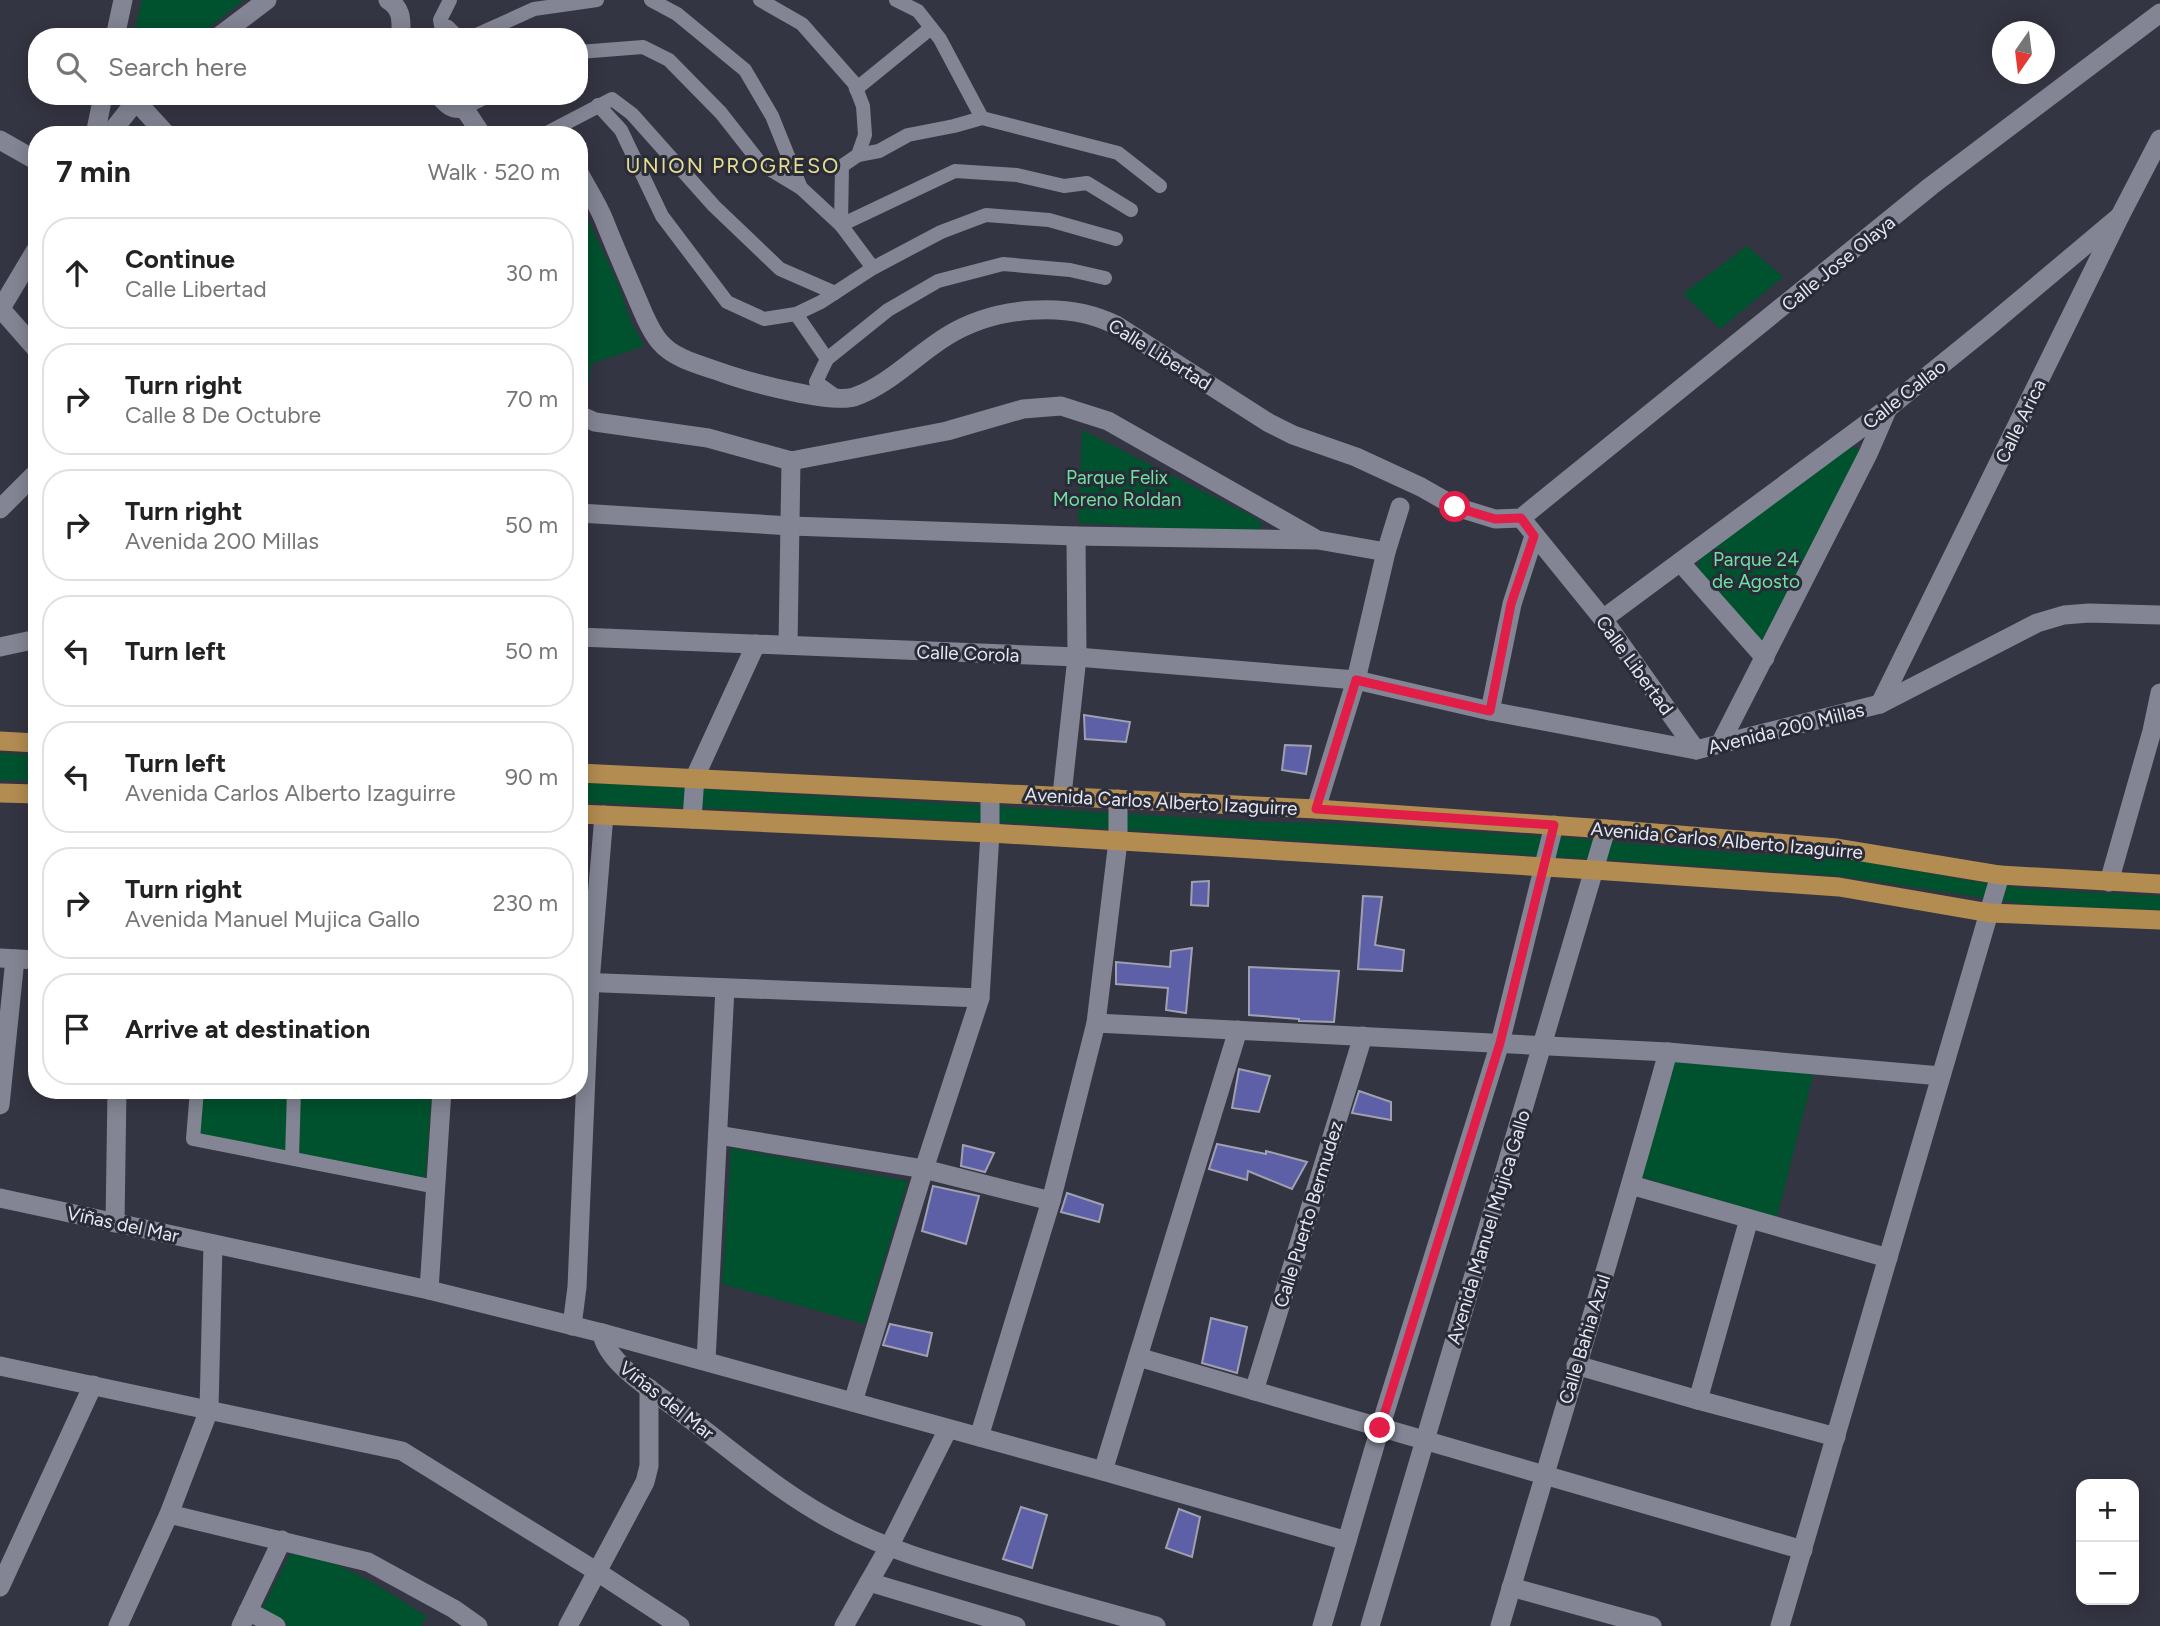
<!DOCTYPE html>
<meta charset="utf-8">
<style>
body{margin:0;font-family:Figtree,sans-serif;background:#f2f2f2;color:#222}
.controls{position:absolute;right:21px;bottom:21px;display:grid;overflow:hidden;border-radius:14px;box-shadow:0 4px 18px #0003}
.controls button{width:63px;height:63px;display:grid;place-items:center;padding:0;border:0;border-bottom:2px solid #e0e0e0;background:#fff;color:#222;font:35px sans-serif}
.compass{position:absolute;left:1992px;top:21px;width:63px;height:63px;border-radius:50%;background:#fff;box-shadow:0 4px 18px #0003;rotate:194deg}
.stop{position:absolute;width:21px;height:21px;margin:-16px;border:5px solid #e11d48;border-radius:50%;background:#fff}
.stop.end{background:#e11d48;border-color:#fff;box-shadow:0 2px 7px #0008}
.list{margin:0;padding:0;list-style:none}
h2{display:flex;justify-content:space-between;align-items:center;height:91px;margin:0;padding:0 28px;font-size:30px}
h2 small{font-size:23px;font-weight:400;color:#767676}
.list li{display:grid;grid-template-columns:46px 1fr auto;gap:21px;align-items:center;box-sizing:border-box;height:112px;margin:0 14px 14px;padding:0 14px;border:2px solid #e0e0e0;border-radius:28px}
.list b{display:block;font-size:26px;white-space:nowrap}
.list p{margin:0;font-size:23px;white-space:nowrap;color:#767676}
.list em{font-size:23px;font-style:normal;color:#767676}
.icon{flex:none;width:38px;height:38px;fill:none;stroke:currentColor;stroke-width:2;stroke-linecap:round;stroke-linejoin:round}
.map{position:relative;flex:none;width:2160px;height:1626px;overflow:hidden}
.search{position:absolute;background:#fff;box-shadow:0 4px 18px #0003;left:28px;top:28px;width:560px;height:77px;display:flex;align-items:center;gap:18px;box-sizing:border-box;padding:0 24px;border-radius:28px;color:#767676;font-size:26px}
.panel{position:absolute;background:#fff;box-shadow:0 4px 18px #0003;left:28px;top:126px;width:560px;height:973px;border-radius:28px}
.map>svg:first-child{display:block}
.green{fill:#00522e}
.building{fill:#5d60a6;stroke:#9fa1b0;stroke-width:2}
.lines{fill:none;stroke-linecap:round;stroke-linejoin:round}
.pedestrian{stroke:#838594;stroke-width:14}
.minor{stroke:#838594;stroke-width:19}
.tertiary{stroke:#838594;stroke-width:19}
.primary{stroke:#b38c51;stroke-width:19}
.route{stroke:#e11d48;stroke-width:9}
.labels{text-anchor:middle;stroke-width:6;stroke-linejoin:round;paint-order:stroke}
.street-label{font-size:19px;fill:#e6e7ef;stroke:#2a2b38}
.park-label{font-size:19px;fill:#70e1a0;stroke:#2a2b38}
.neighbourhood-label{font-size:21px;letter-spacing:2px;fill:#e7df90;stroke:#2a2b38}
</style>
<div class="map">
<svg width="2160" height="1626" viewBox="0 0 2160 1626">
<rect width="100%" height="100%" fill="#343542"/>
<g class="green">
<polygon points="142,0 244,0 197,37 133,37"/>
<polygon points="579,200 619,286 631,322 644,346 591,364 585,411 579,399"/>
<polygon points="1747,246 1783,277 1720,329 1683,294"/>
<polygon points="1082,430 1254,517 1262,524 1259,532 1253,533 1078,523"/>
<polygon points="1851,447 1857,448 1861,452 1764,644 1698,570 1699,558"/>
<polygon points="0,753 37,755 37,781 0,780"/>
<polygon points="579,782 1265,822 1350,824 1571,838 1748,854 1838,857 1972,881 2030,889 2160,896 2160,910 2030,905 1840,876 1625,861 1029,824 579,802"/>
<polygon points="1674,1061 1815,1068 1777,1217 1638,1176"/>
<polygon points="199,1090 288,1090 287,1151 196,1137"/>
<polygon points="299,1090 432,1090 425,1182 297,1157"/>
<polygon points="731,1148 908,1181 865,1324 722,1284"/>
<path d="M290 1554C343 1558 382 1589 427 1616L421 1626H289L261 1611Z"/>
</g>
<g class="building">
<polygon points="1084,715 1130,722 1126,742 1085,739"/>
<polygon points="1285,745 1311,746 1306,774 1282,770"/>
<polygon points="1209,881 1208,906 1191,905 1192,882"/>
<polygon points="1363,896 1382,897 1375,945 1404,950 1402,971 1358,969"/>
<polygon points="1192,948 1186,1013 1166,1010 1168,988 1116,984 1116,962 1170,967 1171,951"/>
<polygon points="1249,967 1339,971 1334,1022 1299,1021 1299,1019 1249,1015"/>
<polygon points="1239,1069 1270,1076 1259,1112 1232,1108"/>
<polygon points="1359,1091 1391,1102 1391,1120 1352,1113"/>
<polygon points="1217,1144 1266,1154 1266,1151 1307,1162 1292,1189 1248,1171 1247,1180 1209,1169"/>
<polygon points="963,1145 994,1153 985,1172 961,1166"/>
<polygon points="933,1186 979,1196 966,1244 922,1231"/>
<polygon points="1067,1193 1103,1205 1099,1222 1061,1212"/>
<polygon points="1211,1318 1247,1327 1237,1373 1202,1363"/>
<polygon points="890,1324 932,1333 927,1356 883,1345"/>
<polygon points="1021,1507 1047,1515 1032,1568 1003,1559"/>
<polygon points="1179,1509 1200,1517 1192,1557 1166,1548"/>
</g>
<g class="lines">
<g class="pedestrian">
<polyline points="450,0 440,20 442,31 448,27 458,37"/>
<polyline points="651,0 677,14 745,70 772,116 801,188 841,225 955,171 1017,175 1064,186 1087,183 1131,210"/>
<polyline points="760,0 802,24 854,83 863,106 865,135 858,155 842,166 841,225 873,268"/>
<polyline points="896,0 918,11 940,39 982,118"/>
<polyline points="472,37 534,9 597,0"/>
<polyline points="579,52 643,47 669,60 721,113 761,164 801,188"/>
<polyline points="856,89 931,28"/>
<polyline points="598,105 621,130 662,216 727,302 764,319 796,314"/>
<polyline points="464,108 488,96"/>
<polyline points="543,135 612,99 632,114 714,206 780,269 835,293"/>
<polyline points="858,155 879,151 908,135 954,126 982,118 1118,153 1160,186"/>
<polyline points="827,359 796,314 821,302 873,268 941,232 986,215 1049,220 1116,239"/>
<polyline points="837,397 816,382 827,359 888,310 938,281 1003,264 1070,270 1105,278"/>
<polyline points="197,1090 193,1139 436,1187"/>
<polyline points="292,1158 294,1090"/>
</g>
<g class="minor">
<path d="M388 0C403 9 401 21 401 37"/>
<polyline points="115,37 123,0"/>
<polyline points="218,37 267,0"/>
<path d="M439 96C447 105 452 110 464 108L482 135"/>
<polyline points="135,100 167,135"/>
<polyline points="95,135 103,96"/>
<polyline points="109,135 140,96"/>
<polyline points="0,140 37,161"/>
<path d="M579 173C587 188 597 203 604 220 615 248 627 275 639 303 644 315 650 330 659 341 675 361 706 366 729 375 753 383 832 404 854 397 889 385 916 355 947 336 994 307 1066 300 1116 325L1269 423 1293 435 1356 457 1421 487 1456 507 1495 519 1521 518 1931 186 2160 13"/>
<polyline points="0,308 37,350"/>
<polyline points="0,310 37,248"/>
<polyline points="579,415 595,422 708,438 791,461 947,431 1023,409 1061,406 1108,421 1314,538"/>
<polyline points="0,509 37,472"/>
<polyline points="579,513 791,526 1076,536 1318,540 1386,552"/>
<polyline points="1521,518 1603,619 1696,750"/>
<polyline points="1680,562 1765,658"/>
<polyline points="1603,619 1888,408 1988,327 2120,216"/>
<polyline points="579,637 1077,657 1356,680 1490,711 1696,750 1880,704 2037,623 2064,615 2089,613 2160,615"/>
<polyline points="788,645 791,461"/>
<polyline points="0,647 37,639"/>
<polyline points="1880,704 2120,216 2160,139"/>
<polyline points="1490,711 1512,604 1534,536"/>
<polyline points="1720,744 1868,454 1888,408"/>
<polyline points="1062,795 1077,657 1076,536"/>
<polyline points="1316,809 1356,680 1386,552 1400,507"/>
<polyline points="692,819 695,777 756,644"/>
<polyline points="2109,882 2152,731 2160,693"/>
<polyline points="0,958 37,960"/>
<polyline points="579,982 980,998"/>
<polyline points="1096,1023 1668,1052 1941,1076"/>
<polyline points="0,1105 15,959"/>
<polyline points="718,1135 924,1169 1051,1201"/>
<polyline points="1631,1185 1888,1258"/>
<polyline points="115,1223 117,1090"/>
<polyline points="429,1290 442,1090"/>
<polyline points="572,1326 577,1287 590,982 604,815"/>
<polyline points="602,1333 1103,1471 1347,1541"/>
<polyline points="1138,1357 1803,1550"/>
<polyline points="706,1361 725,988"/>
<polyline points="1576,1365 1698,1400 1836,1437"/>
<polyline points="0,1366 402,1451 596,1571 680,1626"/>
<polyline points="1254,1391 1363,1036"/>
<polyline points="1698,1400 1749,1219"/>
<polyline points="853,1402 924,1169 980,998 990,833 990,793"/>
<polyline points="979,1437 1051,1201 1096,1023 1118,841 1118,799"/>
<polyline points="1103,1471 1238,1030"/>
<polyline points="169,1514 368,1562 454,1609 478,1626"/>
<polyline points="889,1547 948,1429"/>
<polyline points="0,1587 93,1385"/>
<polyline points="1511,1587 1652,1626"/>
<polyline points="248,1611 276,1626"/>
<polyline points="118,1626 169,1514 209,1410 213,1244"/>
<polyline points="241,1626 282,1540"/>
<polyline points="568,1626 645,1482 649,1466 649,1388"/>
<polyline points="844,1626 869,1582"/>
<path d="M1500 1626C1556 1435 1615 1244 1668 1052"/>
<polyline points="1780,1626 2000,875"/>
</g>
<g class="tertiary">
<path d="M0 1198 429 1290 602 1333C606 1363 655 1392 678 1410 732 1450 783 1496 843 1526 887 1549 935 1563 983 1577 1040 1594 1098 1610 1156 1626"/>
<polyline points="889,1547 869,1582 1016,1626"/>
<polyline points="1322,1626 1380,1428 1500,1043 1554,825"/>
<polyline points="1370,1626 1606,829"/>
</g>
<g class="primary">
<polyline points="0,741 37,743"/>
<polyline points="579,773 1316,809 1606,829 1837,848 2000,875 2160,884"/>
<polyline points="0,793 37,794"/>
<polyline points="579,814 990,833 1594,870 1839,887 1990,913 2160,920"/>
</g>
</g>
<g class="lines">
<polyline class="route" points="1380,1428 1500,1043 1554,825 1316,809 1356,680 1490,711 1511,604 1534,536 1521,518 1495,519 1455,507"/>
</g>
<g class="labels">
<g class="street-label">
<text transform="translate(1838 263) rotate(-39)" y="7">Calle Jose Olaya</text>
<text transform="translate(1160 354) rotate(32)" y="7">Calle Libertad</text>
<text transform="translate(1904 394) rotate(-38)" y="7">Calle Callao</text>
<text transform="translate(2020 421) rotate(-64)" y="7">Calle Arica</text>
<text transform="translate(968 653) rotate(2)" y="7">Calle Corola</text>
<text transform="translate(1635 665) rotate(54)" y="7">Calle Libertad</text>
<text transform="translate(1786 728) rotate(-14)" y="7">Avenida 200 Millas</text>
<text transform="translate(1161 801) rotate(3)" y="7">Avenida Carlos Alberto Izaguirre</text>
<text transform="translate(1727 840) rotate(5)" y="7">Avenida Carlos Alberto Izaguirre</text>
<text transform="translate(1308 1214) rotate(-73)" y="7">Calle Puerto Bermudez</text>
<text transform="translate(123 1224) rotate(12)" y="7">Viñas del Mar</text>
<text transform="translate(1488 1227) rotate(-73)" y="7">Avenida Manuel Mujica Gallo</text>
<text transform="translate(1584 1339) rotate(-73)" y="7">Calle Bahia Azul</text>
<text transform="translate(667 1400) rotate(38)" y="7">Viñas del Mar</text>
</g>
<g class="park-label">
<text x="1117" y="484">Parque Felix<tspan x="1117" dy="22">Moreno Roldan</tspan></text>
<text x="1756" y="566">Parque 24<tspan x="1756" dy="22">de Agosto</tspan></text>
</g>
<g class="neighbourhood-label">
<text x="733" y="173">UNION PROGRESO</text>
</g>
</g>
</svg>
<div class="controls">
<button>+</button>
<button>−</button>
</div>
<svg class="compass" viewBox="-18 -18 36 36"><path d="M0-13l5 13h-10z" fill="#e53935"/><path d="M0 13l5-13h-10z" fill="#767676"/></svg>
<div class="stop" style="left:1455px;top:507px"></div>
<div class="stop end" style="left:1380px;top:1428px"></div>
<div class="search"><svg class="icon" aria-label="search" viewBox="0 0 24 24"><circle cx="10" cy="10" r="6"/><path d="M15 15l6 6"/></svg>Search here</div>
<section class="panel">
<h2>7 min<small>Walk · 520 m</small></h2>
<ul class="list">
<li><svg class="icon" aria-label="ahead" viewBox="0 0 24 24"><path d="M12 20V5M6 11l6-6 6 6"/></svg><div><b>Continue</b><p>Calle Libertad</p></div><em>30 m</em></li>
<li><svg class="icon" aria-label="right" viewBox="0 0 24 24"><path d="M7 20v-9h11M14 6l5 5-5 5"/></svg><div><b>Turn right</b><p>Calle 8 De Octubre</p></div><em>70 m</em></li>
<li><svg class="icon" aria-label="right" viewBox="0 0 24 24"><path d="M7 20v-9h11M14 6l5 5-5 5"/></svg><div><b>Turn right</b><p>Avenida 200 Millas</p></div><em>50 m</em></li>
<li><svg class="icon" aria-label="left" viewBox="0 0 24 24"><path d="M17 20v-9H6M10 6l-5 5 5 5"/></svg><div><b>Turn left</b></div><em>50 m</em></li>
<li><svg class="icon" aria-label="left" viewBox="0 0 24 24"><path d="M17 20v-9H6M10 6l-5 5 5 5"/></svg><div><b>Turn left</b><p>Avenida Carlos Alberto Izaguirre</p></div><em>90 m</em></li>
<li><svg class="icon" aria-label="right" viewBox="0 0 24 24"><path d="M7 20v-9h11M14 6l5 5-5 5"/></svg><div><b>Turn right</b><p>Avenida Manuel Mujica Gallo</p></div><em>230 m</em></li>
<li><svg class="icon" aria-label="arrive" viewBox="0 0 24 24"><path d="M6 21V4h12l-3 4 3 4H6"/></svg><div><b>Arrive at destination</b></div></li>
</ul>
</section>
</div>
